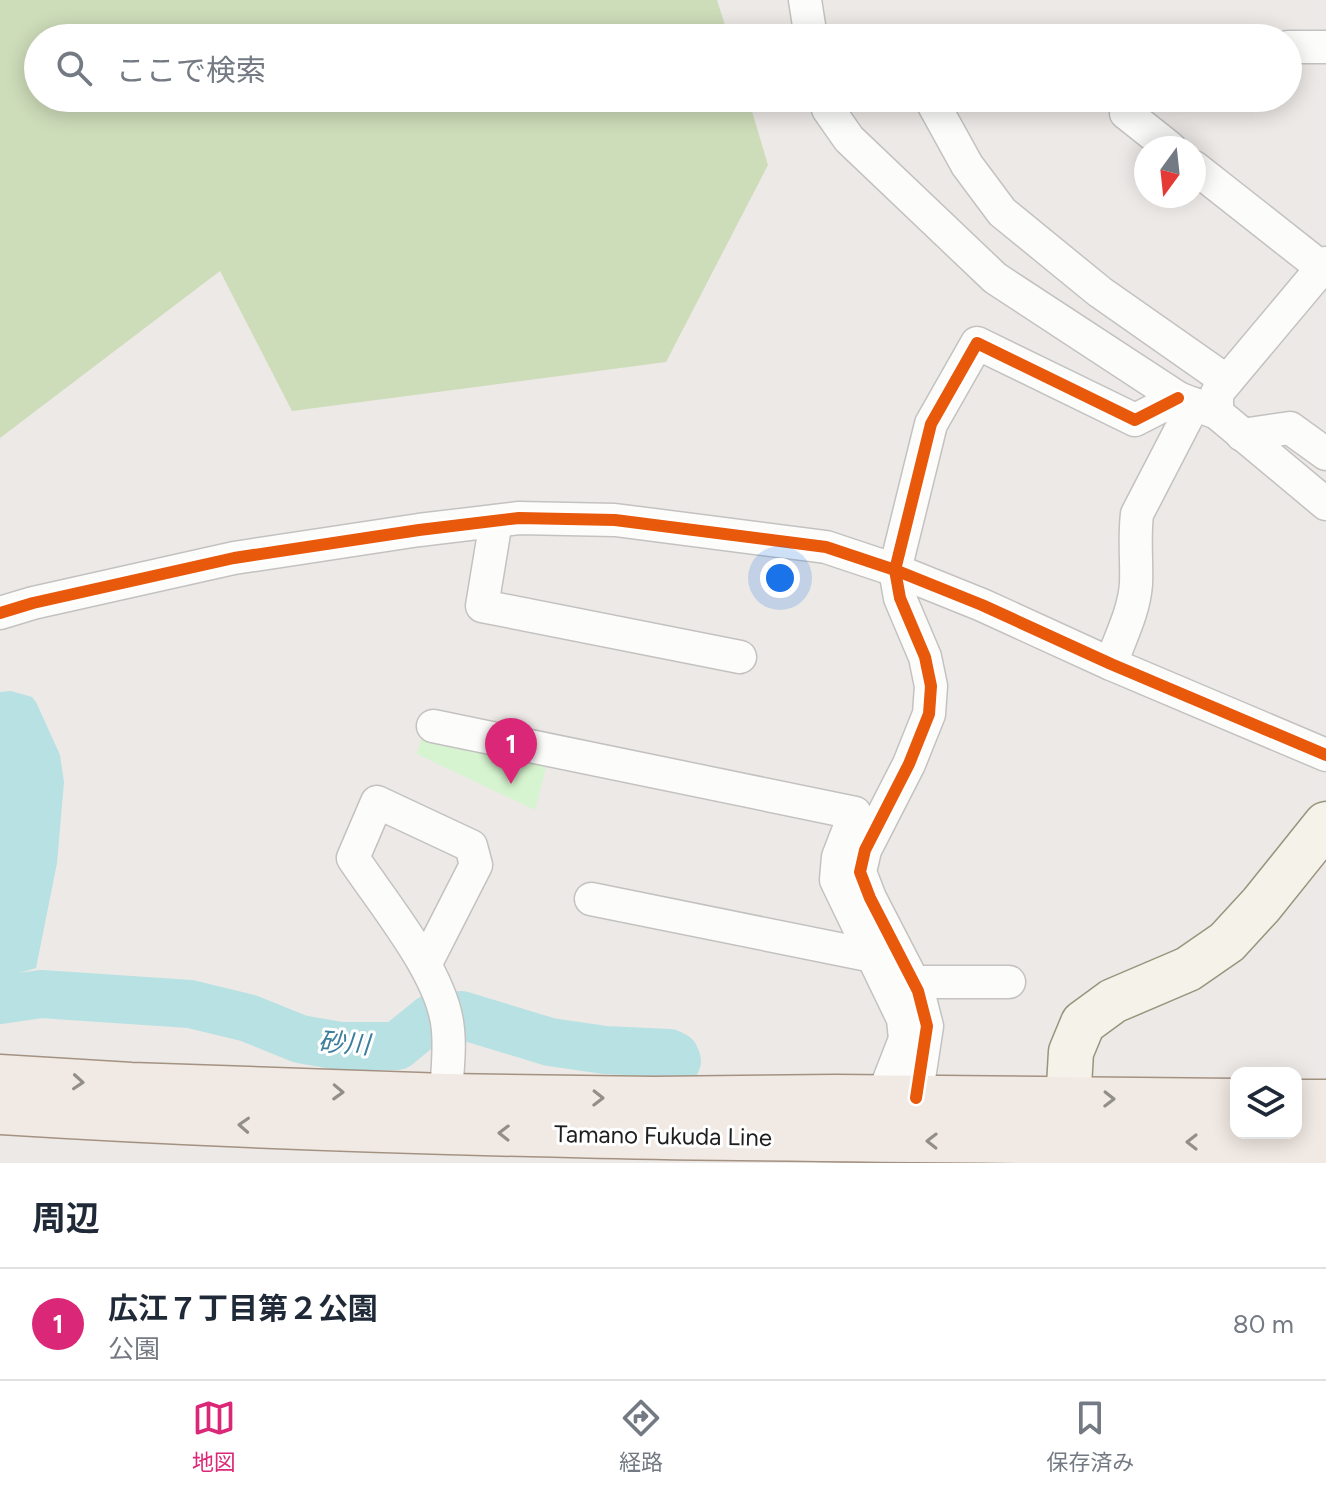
<!DOCTYPE html>
<html lang="ja">
<meta charset="utf-8">
<style>
body{margin:0;font-family:Figtree,"Noto Sans JP",sans-serif;background:#f6f6f7;color:#1f2937}
.controls{position:absolute;right:24px;bottom:24px;display:grid;overflow:hidden;border-radius:16px;box-shadow:0 4px 20px #0003}
.controls button{width:72px;height:72px;display:grid;place-items:center;padding:0;border:0;border-bottom:2px solid #e0e1e3;background:#fff;color:#1f2937;font:40px sans-serif}
.compass{position:absolute;left:1134px;top:136px;width:72px;height:72px;border-radius:50%;background:#fff;box-shadow:0 4px 20px #0003;rotate:195deg}
.you{position:absolute;left:780px;top:578px;width:28px;height:28px;margin:-20px;border:6px solid #fff;border-radius:50%;background:#1a73e8;box-shadow:0 0 0 12px #1a73e833}
.badge{display:grid;place-items:center;width:52px;height:52px;border-radius:50%;background:#db2777;color:#fff;font-size:26px;font-weight:700}
.pin{position:absolute;translate:-50% -66px;filter:drop-shadow(0 2px 4px #0008)}
.pin::after{content:'';position:absolute;top:42px;width:28px;height:24px;background:inherit;clip-path:polygon(0 0,100% 0,50% 100%)}
.list{margin:0;padding:0;list-style:none}
h2{display:flex;justify-content:space-between;align-items:center;height:104px;margin:0;padding:0 32px;font-size:34px}
h2 small{font-size:26px;font-weight:400;color:#747a83}
.list li{display:grid;grid-template-columns:52px 1fr auto;gap:24px;align-items:center;box-sizing:border-box;height:112px;padding:0 32px;border-top:2px solid #e0e1e3}
.list b{display:block;font-size:30px;white-space:nowrap}
.list p{margin:0;font-size:26px;white-space:nowrap;color:#747a83}
.list em{font-size:26px;font-style:normal;color:#747a83}
.icon{flex:none;width:44px;height:44px;fill:none;stroke:currentColor;stroke-width:2;stroke-linecap:round;stroke-linejoin:round}
.map{position:relative;flex:none;width:1326px;height:1163px;overflow:hidden}
.search{position:absolute;background:#fff;box-shadow:0 4px 20px #0003;left:24px;right:24px;top:24px;height:88px;display:flex;align-items:center;gap:20px;box-sizing:border-box;padding:0 28px;border-radius:44px;color:#747a83;font-size:30px}
.sheet{height:216px;background:#fff}
nav{display:flex;justify-content:space-around;align-items:center;box-sizing:border-box;height:112px;border-top:2px solid #e0e1e3;background:#fff;font-size:22px;color:#747a83}
nav a{display:grid;justify-items:center;gap:4px}
nav .on{color:#db2777}
.map>svg:first-child{display:block}
.forest{fill:#cddcb9}
.park{fill:#d6f4cf}
.water{fill:#b7e1e2}
.lines{fill:none;stroke-linecap:round;stroke-linejoin:round}
.river{stroke:#b7e1e2;stroke-width:48}
.street-casing{stroke:#c4c2c1;stroke-width:35}
.secondary-casing{stroke:#98947d;stroke-width:47}
.primary-casing{stroke:#a39282;stroke-width:47}
.street{stroke:#fcfcfb;stroke-width:32}
.secondary{stroke:#f4f2e9;stroke-width:44}
.primary{stroke:#f1e9e3;stroke-width:44}
.cycleway-casing{stroke:#fff;stroke-width:17}
.cycleway{stroke:#e8590c;stroke-width:12}
.oneway{stroke:#928e8a}
.labels{text-anchor:middle;stroke-width:6;stroke-linejoin:round;paint-order:stroke}
.street-label{font-size:24px;fill:#1e1e1e;stroke:#fff}
.water-label{font-size:26px;font-style:italic;fill:#3c7e9c;stroke:#fff}
</style>
<div class="map">
<svg width="1326" height="1163" viewBox="0 0 1326 1163">
<rect width="100%" height="100%" fill="#ede9e6"/>
<polygon class="forest" points="0,0 717,0 729,38 38,38 38,98 748,98 768,165 666,362 292,411 220,271 0,438"/>
<polygon class="park" points="423,733 547,764 535,810 417,754"/>
<polygon class="water" points="11,691 32,697 36,702 60,755 64,782 57,863 36,968 0,979 0,692"/>
<g class="lines">
<polyline class="river" points="0,1000 41,994 190,1004 248,1018 300,1039 340,1046 397,1046 430,1019 461,1015 550,1042 605,1050 669,1053 675,1056 677,1061"/>
<defs>
<g id="street">
<polyline points="805,0 811,38"/>
<polyline points="1288,47 1326,47"/>
<polyline points="825,98 828,109 849,139 995,278 1178,398 1217,413"/>
<polyline points="930,98 967,165 1002,212 1100,292 1227,381"/>
<polyline points="1127,98 1126,113 1170,148"/>
<polyline points="1194,167 1326,271"/>
<polyline points="1326,263 1217,393 1217,413 1326,504"/>
<polyline points="1242,435 1290,428 1326,454"/>
<polyline points="496,521 482,606 740,657"/>
<polyline points="0,613 33,603 234,558 419,530 519,518 615,520 826,547 895,570 982,605 1111,664 1326,755"/>
<path d="M1111 664C1120 638 1134 612 1136 584 1137 561 1134 538 1137 514L1194 404"/>
<polyline points="433,726 855,813 838,857 836,880 903,1019 905,1039 882,1098"/>
<polyline points="591,899 873,956"/>
<path d="M425 965 476 865 471 846 377 802 353 858C383 903 439 970 447 1022 451 1046 447 1072 446 1096"/>
<polyline points="914,982 1009,982"/>
<polyline points="916,1098 927,1026 918,991 870,898 860,872 865,850 909,764 929,714 931,686 925,657 900,598 895,570 931,424 977,343 1135,420 1178,398"/>
</g>
<polyline id="secondary" points="1066,1138 1071,1052 1083,1023 1113,1001 1188,969 1227,942 1261,905 1326,824"/>
<g id="primary">
<polyline points="0,1077 131,1085 446,1096 654,1099 836,1097 1236,1101"/>
<polyline points="1296,1102 1326,1102"/>
<path d="M0 1112C441 1140 884 1140 1326 1143"/>
</g>
</defs>
<use href="#street" class="street-casing"/>
<use href="#secondary" class="secondary-casing"/>
<use href="#primary" class="primary-casing"/>
<use href="#street" class="street"/>
<use href="#secondary" class="secondary"/>
<use href="#primary" class="primary"/>
<defs>
<g id="cycleway">
<polyline points="0,613 33,603 234,558 419,530 519,518 615,520 826,547 895,570 982,605 1111,664 1326,755"/>
<polyline points="916,1098 927,1026 918,991 870,898 860,872 865,850 909,764 929,714 931,686 925,657 900,598 895,570 931,424 977,343 1135,420 1178,398"/>
</g>
</defs>
<use href="#cycleway" class="cycleway-casing"/>
<use href="#cycleway" class="cycleway"/>
</g>
<defs><path id="oneway-chevron" d="M-2-3.5L2.5 0L-2 3.5" fill="none" stroke-width="1.6" stroke-linecap="round" stroke-linejoin="round" transform="scale(2)"/></defs>
<g class="oneway">
<use href="#oneway-chevron" transform="translate(78 1082) rotate(4)"/>
<use href="#oneway-chevron" transform="translate(338 1092) rotate(2)"/>
<use href="#oneway-chevron" transform="translate(598 1098) rotate(1)"/>
<use href="#oneway-chevron" transform="translate(1109 1099) rotate(1)"/>
<use href="#oneway-chevron" transform="translate(244 1125) rotate(-177)"/>
<use href="#oneway-chevron" transform="translate(504 1133) rotate(-179)"/>
<use href="#oneway-chevron" transform="translate(932 1141) rotate(-179)"/>
<use href="#oneway-chevron" transform="translate(1192 1142) rotate(-180)"/>
</g>
<g class="labels">
<g class="street-label">
<text transform="translate(663 1136) rotate(1)" y="8">Tamano Fukuda Line</text>
</g>
<g class="water-label">
<text transform="translate(344 1043) rotate(4)" y="9">砂川</text>
</g>
</g>
</svg>
<div class="controls">
<button><svg class="icon" aria-label="layers" viewBox="0 0 24 24"><path d="M12 4l9 5-9 5-9-5zM3 14l9 5 9-5"/></svg></button>
</div>
<svg class="compass" viewBox="-18 -18 36 36"><path d="M0-13l5 13h-10z" fill="#e53935"/><path d="M0 13l5-13h-10z" fill="#747a83"/></svg>
<div class="you"></div>
<div class="pin badge" style="left:511px;top:784px">1</div>
<div class="search"><svg class="icon" aria-label="search" viewBox="0 0 24 24"><circle cx="10" cy="10" r="6"/><path d="M15 15l6 6"/></svg>ここで検索</div>
</div>
<section class="sheet">
<h2>周辺<small></small></h2>
<ul class="list">
<li><span class="badge">1</span><div><b>広江７丁目第２公園</b><p>公園</p></div><em>80 m</em></li>
</ul>
</section>
<nav>
<a class="on"><svg class="icon" aria-label="map" viewBox="0 0 24 24"><path d="M3 6l6-2 6 2 6-2v14l-6 2-6-2-6 2zM9 4v14M15 6v14"/></svg>地図</a>
<a><svg class="icon" aria-label="directions" viewBox="0 0 24 24"><path d="M12 3l9 9-9 9-9-9zM9 14v-3h6M13 9l2 2-2 2"/></svg>経路</a>
<a><svg class="icon" aria-label="saved" viewBox="0 0 24 24"><path d="M7 4h10v16l-5-4-5 4z"/></svg>保存済み</a>
</nav>
